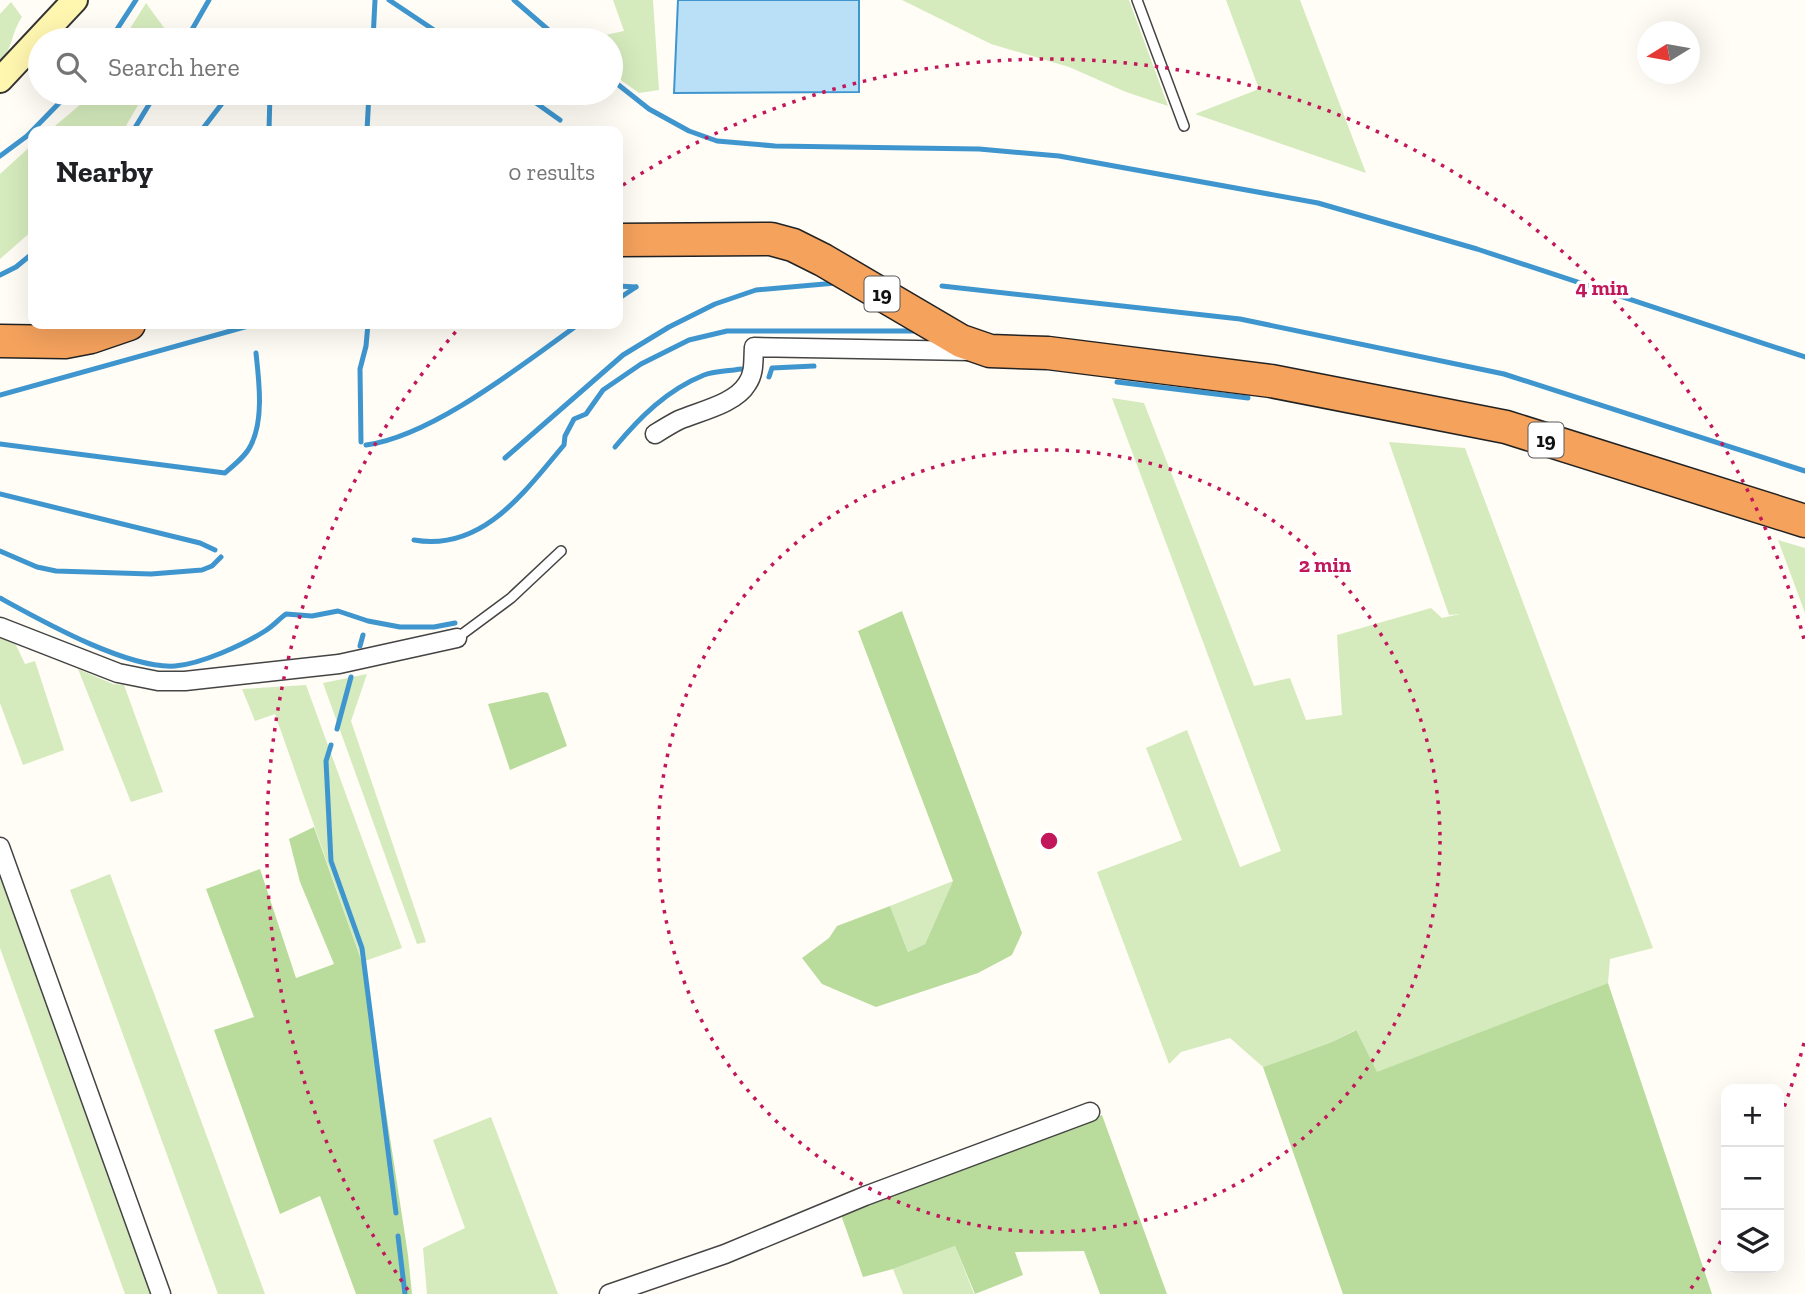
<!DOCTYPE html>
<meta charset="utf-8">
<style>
body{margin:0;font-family:"Zilla Slab",serif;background:#f2f2f2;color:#202124}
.controls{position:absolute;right:21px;bottom:21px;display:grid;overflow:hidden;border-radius:14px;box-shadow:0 7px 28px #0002}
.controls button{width:63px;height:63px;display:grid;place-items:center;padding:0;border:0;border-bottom:2px solid #e0e0e0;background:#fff;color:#202124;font:35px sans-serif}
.compass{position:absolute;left:1637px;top:21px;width:63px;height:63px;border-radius:50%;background:#fff;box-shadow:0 7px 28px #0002;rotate:259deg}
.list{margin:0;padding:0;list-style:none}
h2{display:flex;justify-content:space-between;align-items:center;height:91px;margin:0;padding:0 28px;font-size:30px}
h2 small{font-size:23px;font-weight:400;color:#757577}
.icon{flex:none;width:38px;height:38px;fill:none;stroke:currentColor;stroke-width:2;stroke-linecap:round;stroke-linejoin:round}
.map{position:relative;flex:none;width:1805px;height:1294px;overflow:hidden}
.search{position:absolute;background:#fff;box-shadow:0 7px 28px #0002;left:28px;top:28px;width:595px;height:77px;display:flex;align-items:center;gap:18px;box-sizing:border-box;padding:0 24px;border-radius:38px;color:#757577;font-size:26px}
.panel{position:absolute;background:#fff;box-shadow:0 7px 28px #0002;left:28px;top:126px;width:595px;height:203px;border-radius:14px}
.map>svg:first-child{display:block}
.green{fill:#d5ebbd}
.forest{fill:#b9dc9c}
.water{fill:#b9e0f7;stroke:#3f96cf;stroke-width:2}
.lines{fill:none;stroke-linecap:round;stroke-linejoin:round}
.stream{stroke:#3f96cf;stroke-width:5}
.lane-casing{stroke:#444;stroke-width:12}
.street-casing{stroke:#444;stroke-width:21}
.secondary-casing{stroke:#333;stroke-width:28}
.highway-casing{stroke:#222;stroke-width:35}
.lane{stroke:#fff;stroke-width:9}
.street{stroke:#fff;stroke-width:18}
.secondary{stroke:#fff6b0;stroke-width:24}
.highway{stroke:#f5a25d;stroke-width:32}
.ring{fill:none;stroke:#c2185b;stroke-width:3.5;stroke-dasharray:3.5 7}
.labels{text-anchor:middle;stroke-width:7;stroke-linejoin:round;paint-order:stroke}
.shield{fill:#fff;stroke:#585858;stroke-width:2}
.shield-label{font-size:21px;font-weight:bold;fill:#111}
.centre{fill:#c2185b;stroke:#fff;stroke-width:3.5}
.ring-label{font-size:21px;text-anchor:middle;font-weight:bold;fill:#c2185b;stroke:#fff;stroke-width:7;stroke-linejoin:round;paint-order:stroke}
</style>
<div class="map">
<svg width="1805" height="1294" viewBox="0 0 1805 1294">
<rect width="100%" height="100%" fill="#fffdf5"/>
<g class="green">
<polygon points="613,0 653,0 659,90 639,93 611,73 611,40 582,40 624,31"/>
<polygon points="902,0 1129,0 1168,106 1126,92 1069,67 991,44"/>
<polygon points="1226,0 1300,0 1366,173 1195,114 1259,89"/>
<path d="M11 2 22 17C11 33 14 46 0 62V14Z"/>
<polygon points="146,3 173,40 123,40"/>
<polygon points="91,93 145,93 123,131 49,131 87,99"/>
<polygon points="33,144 33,230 0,259 0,174"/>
<polygon points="1112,398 1144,403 1254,686 1290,678 1306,720 1342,715 1337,635 1431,608 1442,618 1460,614 1449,615 1389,442 1465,448 1653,948 1610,959 1608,983 1376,1073 1355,1030 1332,1042 1263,1067 1230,1038 1181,1052 1169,1064 1097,872 1182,840 1146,748 1187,730 1240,867 1281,851"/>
<polygon points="1778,540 1805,548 1805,613"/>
<polygon points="0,637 16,645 25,664 35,661 64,750 23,765 0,703"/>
<polygon points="78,669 113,684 124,685 163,792 131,802"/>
<polygon points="367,674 351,721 426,942 417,944 323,683"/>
<polygon points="306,685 402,948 362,962 275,714 255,721 242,689"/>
<polygon points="0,867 153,1294 125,1294 0,948"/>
<polygon points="110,874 265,1294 218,1294 70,890"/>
<polygon points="953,881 925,944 908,952 890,906"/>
<polygon points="491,1117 558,1294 427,1294 423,1248 465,1228 433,1140"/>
<polygon points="955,1246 974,1294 903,1294 893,1269"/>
</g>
<g class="forest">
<polygon points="902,611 1022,933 1012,955 978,973 876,1007 822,984 802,958 829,938 837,926 890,906 908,952 925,944 953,881 858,631"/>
<polygon points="543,692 548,693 567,746 510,770 488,704"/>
<polygon points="314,827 364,968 408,1255 412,1294 356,1294 320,1196 280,1214 214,1030 254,1017 206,889 260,869 296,978 334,964 300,882 289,839"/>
<polygon points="1608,983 1712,1294 1343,1294 1263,1067 1332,1042 1356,1030 1377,1072"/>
<polygon points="1102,1115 1167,1294 1100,1294 1084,1251 1015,1252 1023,1275 975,1294 955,1246 893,1269 863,1277 840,1212 998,1150"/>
</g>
<polygon class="water" points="678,0 859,0 859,92 674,93"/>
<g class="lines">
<g class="stream">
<polyline points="389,0 449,40"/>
<polyline points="514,0 560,40"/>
<polyline points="110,40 136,0"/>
<polyline points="186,40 209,0"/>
<polyline points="373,40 375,0"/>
<polyline points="611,79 649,109 689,131 717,141 775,146 979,149 1059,156 1318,203 1477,249 1805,357"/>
<polyline points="522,93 560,120"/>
<polyline points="133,131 156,93"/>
<polyline points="201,131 230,93"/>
<polyline points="269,131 270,93"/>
<polyline points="367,131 369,93"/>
<polyline points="0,156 27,136 69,93"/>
<polyline points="0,275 16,267 33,253"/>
<polyline points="618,286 636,287"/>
<polyline points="942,286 1240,319 1504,374 1805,471"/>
<polyline points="618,299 636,287"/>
<polyline points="769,377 772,368 814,366"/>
<polyline points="1117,382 1248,398"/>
<polyline points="0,395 256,324"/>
<polyline points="361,442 360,369 366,346 368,324"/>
<path d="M0 444 225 473C234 465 246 456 251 445 264 419 259 381 256 353"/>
<path d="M366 445C433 436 523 364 579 324"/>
<path d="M615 447C640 417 667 390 704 375 715 371 729 371 741 369"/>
<polyline points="505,458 623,355 669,327 715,304 756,290 836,283"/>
<polyline points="0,494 200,543 215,550"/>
<path d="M414 540C483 552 525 491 564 445L565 436 574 419 586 414 603 390 641 364 689 340 727 331H918"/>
<polyline points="0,551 37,567 56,571 151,574 202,570 212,566 221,557"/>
<path d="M0 598C42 621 127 669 175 666 201 664 243 645 265 631 273 626 279 619 286 614L312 616 338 611 368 621 400 627H434L455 623"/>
<polyline points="360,646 363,635"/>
<polyline points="337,729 351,677"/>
<polyline points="331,745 326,761 331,861 362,948 396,1213"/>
<polyline points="398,1236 405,1294"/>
</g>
<defs>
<g id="lane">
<polyline points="1137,0 1184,126"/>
<polyline points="457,638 511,598 561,551"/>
</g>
<g id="street">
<path d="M655 434C663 429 671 424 679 420 700 411 735 404 747 384 755 373 753 359 754 347L970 351"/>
<polyline points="0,627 118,673 158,681 185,681 339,664 457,638"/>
<polyline points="0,847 161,1294"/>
<polyline points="609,1294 725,1254 865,1196 1090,1112"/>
</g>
<polyline id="secondary" points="0,80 75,0"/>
<g id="highway">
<polyline points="618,240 771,239 793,245 823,260 961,341 990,351 1048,353 1271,381 1506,427 1805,521"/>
<polyline points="0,341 65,342 91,337 129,324"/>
</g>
</defs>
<use href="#lane" class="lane-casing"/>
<use href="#street" class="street-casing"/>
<use href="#secondary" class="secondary-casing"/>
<use href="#highway" class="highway-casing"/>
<use href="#lane" class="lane"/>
<use href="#street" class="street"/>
<use href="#secondary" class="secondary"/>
<use href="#highway" class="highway"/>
</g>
<g class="ring">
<circle cx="1049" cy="841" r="391"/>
<path d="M1804 1043A782 782 0 0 1 1779 1121M1726 1232A782 782 0 0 1 1690 1290M408 1290A782 782 0 0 1 459 328M623 185A782 782 0 0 1 1804 639"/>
</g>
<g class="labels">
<g class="shield">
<rect x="864.5" y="276.5" width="35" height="35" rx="5"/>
<rect x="1528.5" y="422.5" width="35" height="35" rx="5"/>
</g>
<g class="shield-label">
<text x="882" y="301">19</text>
<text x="1546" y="447">19</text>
</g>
</g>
<circle cx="1049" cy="841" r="10" class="centre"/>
<g class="ring-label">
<text x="1602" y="295">4 min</text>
<text x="1325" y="572">2 min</text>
</g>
</svg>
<div class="controls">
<button>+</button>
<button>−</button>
<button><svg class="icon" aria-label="layers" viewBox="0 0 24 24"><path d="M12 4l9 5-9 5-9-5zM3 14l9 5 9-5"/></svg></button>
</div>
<svg class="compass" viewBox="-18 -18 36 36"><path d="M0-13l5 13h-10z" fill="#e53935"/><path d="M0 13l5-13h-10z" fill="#757577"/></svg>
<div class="search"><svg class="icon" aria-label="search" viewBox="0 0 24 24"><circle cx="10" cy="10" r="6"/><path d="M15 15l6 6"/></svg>Search here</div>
<section class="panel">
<h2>Nearby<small>0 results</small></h2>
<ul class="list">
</ul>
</section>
</div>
